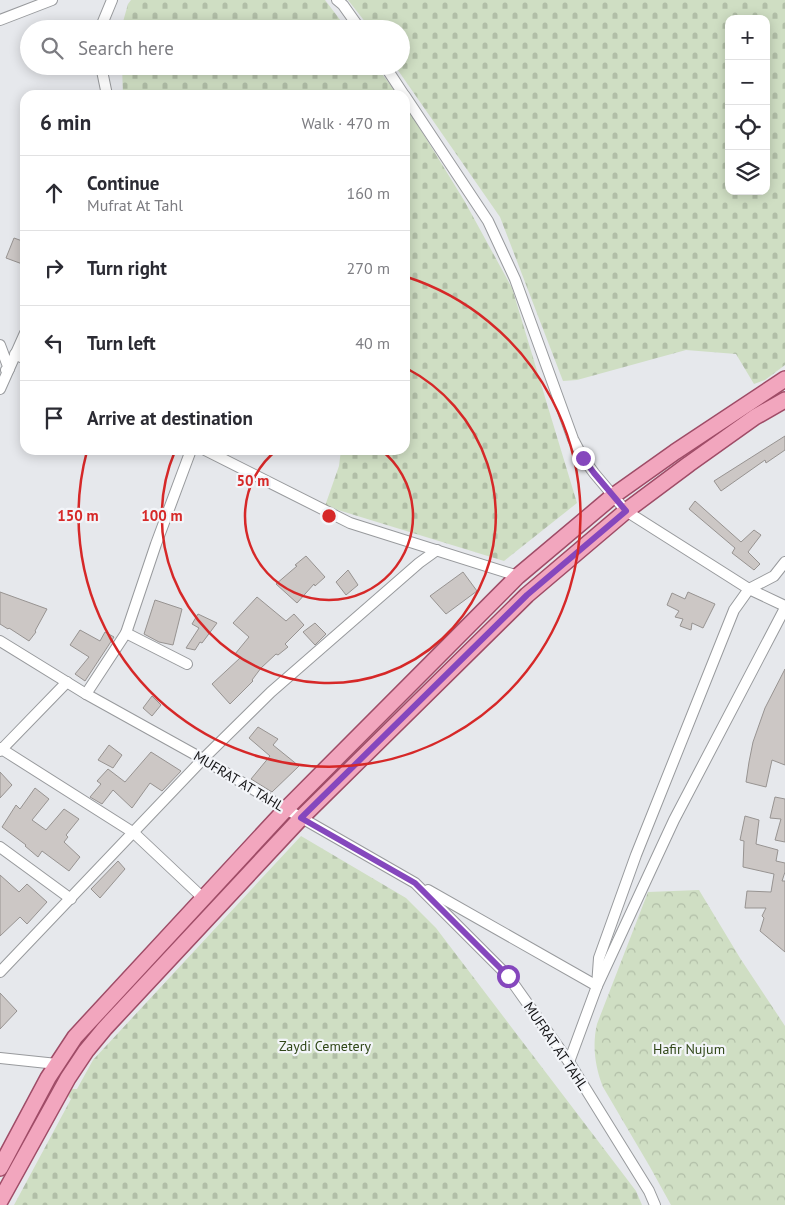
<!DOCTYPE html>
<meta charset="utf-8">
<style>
body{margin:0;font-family:"PT Sans",sans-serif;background:#f2f2f3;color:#2b2b33}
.controls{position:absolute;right:15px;top:15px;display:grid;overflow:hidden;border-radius:10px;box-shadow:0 2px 12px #0003}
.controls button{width:45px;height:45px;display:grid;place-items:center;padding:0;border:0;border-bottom:1px solid #e1e1e2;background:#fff;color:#2b2b33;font:25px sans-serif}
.stop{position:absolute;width:15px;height:15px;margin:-11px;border:4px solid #8547bd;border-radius:50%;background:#fff}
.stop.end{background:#8547bd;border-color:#fff;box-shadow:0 1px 5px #0008}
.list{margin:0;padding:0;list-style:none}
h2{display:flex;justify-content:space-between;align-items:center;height:65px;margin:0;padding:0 20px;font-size:21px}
h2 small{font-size:16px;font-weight:400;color:#7c7c81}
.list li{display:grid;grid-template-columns:32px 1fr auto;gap:15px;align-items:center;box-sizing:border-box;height:75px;padding:0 20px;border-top:1px solid #e1e1e2}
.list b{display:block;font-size:19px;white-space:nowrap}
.list p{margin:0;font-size:16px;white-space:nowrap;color:#7c7c81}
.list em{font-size:16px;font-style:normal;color:#7c7c81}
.icon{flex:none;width:28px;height:28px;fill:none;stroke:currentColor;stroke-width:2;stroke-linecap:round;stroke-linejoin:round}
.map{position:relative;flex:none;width:785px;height:1205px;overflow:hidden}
.search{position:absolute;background:#fff;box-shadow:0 2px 12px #0003;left:20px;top:20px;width:390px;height:55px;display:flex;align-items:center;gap:12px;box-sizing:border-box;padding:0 18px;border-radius:28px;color:#7c7c81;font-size:19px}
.panel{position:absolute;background:#fff;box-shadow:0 2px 12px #0003;left:20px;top:90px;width:390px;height:365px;border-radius:15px}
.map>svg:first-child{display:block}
.cemetery{fill:url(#cemetery-stones);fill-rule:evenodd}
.park{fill:url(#park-crowns)}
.building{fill:#ccc7c5;stroke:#979391}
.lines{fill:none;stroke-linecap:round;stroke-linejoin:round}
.minor-casing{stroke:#989a9d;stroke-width:12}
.primary-casing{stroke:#9f4c67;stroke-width:18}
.minor{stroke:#fff;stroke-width:10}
.primary{stroke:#f2a6be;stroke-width:15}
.route{stroke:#8547bd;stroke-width:6}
.ring{fill:none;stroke:#d62828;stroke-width:2.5}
.labels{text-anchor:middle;stroke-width:4.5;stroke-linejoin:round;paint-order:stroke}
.street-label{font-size:14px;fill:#131315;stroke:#f3f5f9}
.park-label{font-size:14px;fill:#304718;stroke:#f3f5f9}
.centre{fill:#d62828;stroke:#f3f5f9;stroke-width:2.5}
.ring-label{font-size:15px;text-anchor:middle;font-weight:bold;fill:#d62828;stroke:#f3f5f9;stroke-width:4.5;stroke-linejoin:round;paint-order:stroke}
</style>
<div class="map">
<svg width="785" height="1205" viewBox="0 0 785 1205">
<defs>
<pattern id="cemetery-stones" width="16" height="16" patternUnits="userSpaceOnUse" patternTransform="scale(1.25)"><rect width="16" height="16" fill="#cfdec3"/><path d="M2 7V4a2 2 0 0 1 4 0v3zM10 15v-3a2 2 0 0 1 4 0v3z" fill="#b1bea7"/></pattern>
<pattern id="park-crowns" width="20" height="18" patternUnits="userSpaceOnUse" patternTransform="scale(1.25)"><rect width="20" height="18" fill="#cfdec3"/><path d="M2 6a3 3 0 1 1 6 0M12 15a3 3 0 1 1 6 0" fill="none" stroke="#b1bea7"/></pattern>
</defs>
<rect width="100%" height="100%" fill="#e6e8ec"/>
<g class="cemetery">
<polygon points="131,0 325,0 347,29 121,29 128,4"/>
<path d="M348 0H785V365L765 380 754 384 736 354 686 350 577 380 563 381 500 217 395 66H401V29H369L366 23ZM729 19H766V191H729Z"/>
<polygon points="122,66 376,66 398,95 123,95"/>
<polygon points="405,104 465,202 512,288 577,503 504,561 325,506 339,466 341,450 405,450"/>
<polygon points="301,836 406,898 436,928 636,1191 642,1205 14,1205 71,1099 68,1096 72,1089 77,1089 93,1060"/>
</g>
<path class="park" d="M699 890 740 958 785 1026V1205H671L650 1167 603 1087C595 1067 592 1045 597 1024L648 892Z"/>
<g class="building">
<polygon points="14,238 25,242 25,265 6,258"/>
<polygon points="785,436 785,450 766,463 765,460 721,491 714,481"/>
<polygon points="695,501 741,542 754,530 761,535 748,552 760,564 754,570 732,553 735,548 689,509"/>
<polygon points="306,556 325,577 315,586 314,584 297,603 276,584 297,566 295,565"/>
<polygon points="348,570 358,585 346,595 336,582"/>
<polygon points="463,572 477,591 446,614 430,596"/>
<polygon points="0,592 47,609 35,631 36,632 29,641 9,628 8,629 0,624"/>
<polygon points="688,592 715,604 703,628 692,623 691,630 680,626 683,619 675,617 679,611 667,605 672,593 685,599"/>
<polygon points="257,597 286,621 294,614 304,625 285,644 288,647 278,655 276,654 261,668 252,680 253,681 230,704 212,684 240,658 235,654 249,637 233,623"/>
<polygon points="155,600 182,609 173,645 159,642 144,634"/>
<polygon points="198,614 217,623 202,643 200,642 195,650 186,648 199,628 192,624"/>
<polygon points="315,623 326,634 315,645 303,632"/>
<polygon points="80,630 100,641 105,632 114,637 85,681 75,674 89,657 70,645"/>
<polygon points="785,669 785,765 772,760 766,787 746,782 749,762 753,742 765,708"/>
<polygon points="152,696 161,705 152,716 143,708"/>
<polygon points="258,727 278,739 273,745 299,766 272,792 251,779 270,756 249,738"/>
<polygon points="109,745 122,755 113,768 98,760"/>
<polygon points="151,752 181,771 162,791 150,783 132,808 113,790 102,804 90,797 101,784 97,781 108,769 125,782"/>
<polygon points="0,772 12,785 0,798"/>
<polygon points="35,788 49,799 32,820 46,830 64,809 79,819 66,835 68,837 64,842 80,857 69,871 42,851 38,857 25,846 26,845 2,827 16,805 20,809"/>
<polygon points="775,797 785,799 785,842 775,840 781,819 770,818"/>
<polygon points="745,816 759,820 756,844 778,850 776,861 785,863 785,872 782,881 785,881 785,952 760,931 764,918 762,916 766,908 745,908 747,891 771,892 774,874 743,867 744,841 740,840"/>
<polygon points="118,861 125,869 100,898 91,889"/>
<polygon points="0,875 19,892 27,884 47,902 27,924 20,917 0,936"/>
<polygon points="0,993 17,1011 0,1029"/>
</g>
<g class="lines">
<defs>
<g id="minor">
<polyline points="337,0 343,5 360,29"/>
<polyline points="0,20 52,0"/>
<polyline points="100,29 112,0"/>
<polyline points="101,66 107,95"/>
<polyline points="385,66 404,95"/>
<polyline points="405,96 488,221 515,279 573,439 583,458 594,473 626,511 749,589 785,606"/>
<polyline points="0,345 9,369 6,370"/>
<polyline points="15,354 25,359"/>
<polyline points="0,389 25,333"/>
<polyline points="205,450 350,523 518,576"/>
<polyline points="126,633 187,664"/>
<polyline points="0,641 86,694 203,759 286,809 415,883 508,976 569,1062 649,1191 655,1205"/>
<polyline points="86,694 126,633 156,544 191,450"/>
<polyline points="0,748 134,833 203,898"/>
<polyline points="0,751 67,682"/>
<polyline points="0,847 71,899"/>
<polyline points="428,890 597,986 674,820 785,608"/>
<polyline points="0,972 203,759 271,692 419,563 437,550"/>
<polyline points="0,1058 57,1064"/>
<polyline points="569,1062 597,986 599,958 636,855 734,610 749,589 774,576 785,562"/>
</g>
<g id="primary">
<polyline points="0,1168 48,1078 75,1037 286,809 518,576 613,496 675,452 785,379"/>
<polyline points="0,1201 68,1078 86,1051 105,1028 301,818 527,595 626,511 689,464 755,417 785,400"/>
</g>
</defs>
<use href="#minor" class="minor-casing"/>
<use href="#primary" class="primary-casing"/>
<use href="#minor" class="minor"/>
<use href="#primary" class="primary"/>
</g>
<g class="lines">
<polyline class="route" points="508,976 415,883 301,818 527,595 626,511 594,473 583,458"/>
</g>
<g class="ring">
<path d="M381 450A84 84 0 1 1 277 450"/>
<path d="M406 368A167 167 0 1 1 175 451"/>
<path d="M407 277A251 251 0 1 1 87 451"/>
</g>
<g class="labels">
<g class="street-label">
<text transform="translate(239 781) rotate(31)" y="5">MUFRAT AT TAHL</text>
<text transform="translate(556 1046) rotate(56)" y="5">MUFRAT AT TAHL</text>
</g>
<g class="park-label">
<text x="325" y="1051">Zaydi Cemetery</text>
<text x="689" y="1054">Hafir Nujum</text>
</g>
</g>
<circle cx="329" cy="516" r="8" class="centre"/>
<g class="ring-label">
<text x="253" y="486">50 m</text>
<text x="78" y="521">150 m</text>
<text x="162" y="521">100 m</text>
</g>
</svg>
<div class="controls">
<button>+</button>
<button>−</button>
<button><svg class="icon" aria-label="locate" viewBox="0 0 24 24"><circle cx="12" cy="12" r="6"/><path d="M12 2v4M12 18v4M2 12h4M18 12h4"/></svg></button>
<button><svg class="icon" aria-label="layers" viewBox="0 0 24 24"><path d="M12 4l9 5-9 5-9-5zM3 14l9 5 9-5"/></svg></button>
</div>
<div class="stop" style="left:508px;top:976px"></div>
<div class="stop end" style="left:583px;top:458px"></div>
<div class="search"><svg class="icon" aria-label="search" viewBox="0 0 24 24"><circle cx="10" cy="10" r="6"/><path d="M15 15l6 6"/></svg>Search here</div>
<section class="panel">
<h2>6 min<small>Walk · 470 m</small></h2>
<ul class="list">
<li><svg class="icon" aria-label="ahead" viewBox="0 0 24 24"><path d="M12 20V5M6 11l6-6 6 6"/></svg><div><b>Continue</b><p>Mufrat At Tahl</p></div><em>160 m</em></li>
<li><svg class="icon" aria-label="right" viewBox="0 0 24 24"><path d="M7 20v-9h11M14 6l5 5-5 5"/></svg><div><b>Turn right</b></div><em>270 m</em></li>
<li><svg class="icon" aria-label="left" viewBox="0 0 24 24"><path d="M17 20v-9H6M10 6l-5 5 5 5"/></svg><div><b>Turn left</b></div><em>40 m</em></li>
<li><svg class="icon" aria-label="arrive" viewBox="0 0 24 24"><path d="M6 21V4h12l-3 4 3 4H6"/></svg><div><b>Arrive at destination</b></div></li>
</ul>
</section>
</div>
